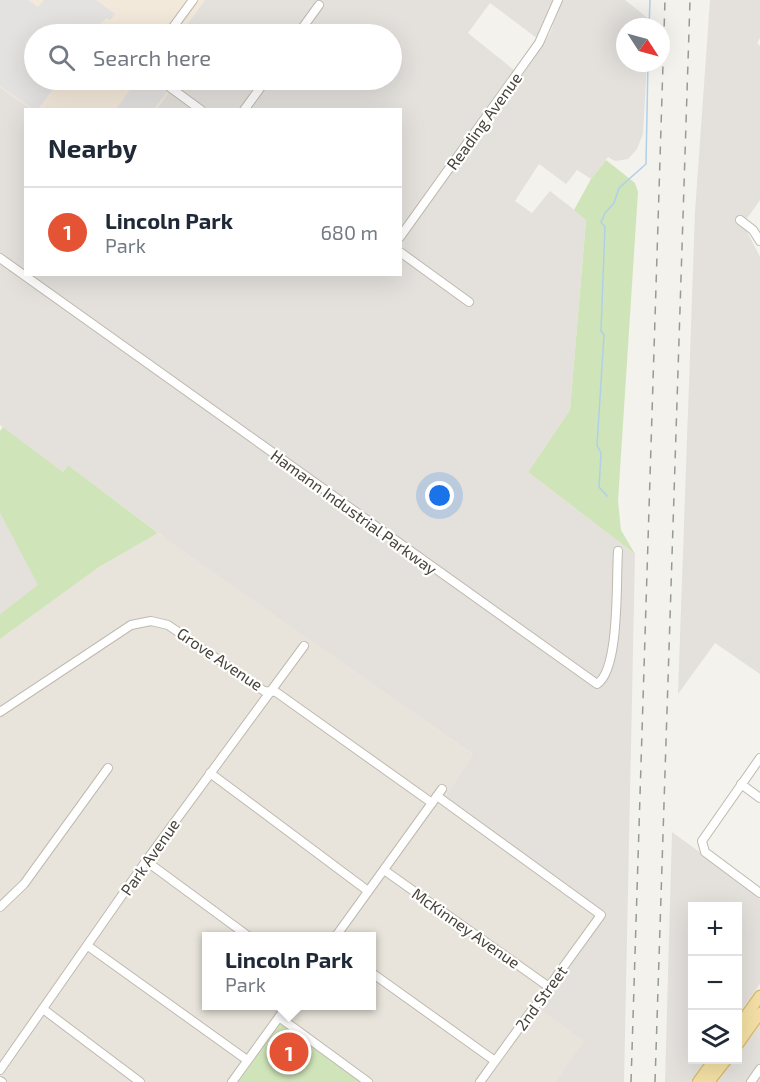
<!DOCTYPE html>
<meta charset="utf-8">
<style>
body{margin:0;font-family:"Exo 2",sans-serif;background:#f6f6f7;color:#1f2937}
.controls{position:absolute;right:18px;bottom:18px;display:grid;overflow:hidden;border-radius:0px;box-shadow:0 6px 24px #0002}
.controls button{width:54px;height:54px;display:grid;place-items:center;padding:0;border:0;border-bottom:2px solid #e0e1e3;background:#fff;color:#1f2937;font:30px sans-serif}
.compass{position:absolute;left:616px;top:18px;width:54px;height:54px;border-radius:50%;background:#fff;box-shadow:0 6px 24px #0002;rotate:126deg}
.you{position:absolute;left:440px;top:496px;width:21px;height:21px;margin:-15px;border:4px solid #fff;border-radius:50%;background:#1a73e8;box-shadow:0 0 0 9px #1a73e833}
.badge{display:grid;place-items:center;width:39px;height:39px;border-radius:50%;background:#e45334;color:#fff;font-size:20px;font-weight:700}
.pin{position:absolute;translate:-50% -50%;border:3px solid #fff;box-shadow:0 2px 6px #0006}
.popup{position:absolute;left:202px;top:932px;width:174px;height:78px;box-sizing:border-box;display:grid;place-content:center;border-radius:0px;background:#fff;filter:drop-shadow(0 2px 4px #0005);font-size:20px;white-space:nowrap;color:#747a83}
.popup b{font-size:22px;color:#1f2937}
.popup::after{content:'';position:absolute;left:50%;top:100%;margin-left:-12px;border:12px solid transparent;border-top-color:#fff}
.list{margin:0;padding:0;list-style:none}
h2{display:flex;justify-content:space-between;align-items:center;height:78px;margin:0;padding:0 24px;font-size:26px}
h2 small{font-size:20px;font-weight:400;color:#747a83}
.list li{display:grid;grid-template-columns:39px 1fr auto;gap:18px;align-items:center;box-sizing:border-box;height:90px;padding:0 24px;border-top:2px solid #e0e1e3}
.list b{display:block;font-size:22px;white-space:nowrap}
.list p{margin:0;font-size:20px;white-space:nowrap;color:#747a83}
.list em{font-size:20px;font-style:normal;color:#747a83}
.icon{flex:none;width:33px;height:33px;fill:none;stroke:currentColor;stroke-width:2;stroke-linecap:round;stroke-linejoin:round}
.map{position:relative;flex:none;width:760px;height:1082px;overflow:hidden}
.search{position:absolute;background:#fff;box-shadow:0 6px 24px #0002;left:24px;top:24px;width:378px;height:66px;display:flex;align-items:center;gap:15px;box-sizing:border-box;padding:0 21px;border-radius:33px;color:#747a83;font-size:22px}
.panel{position:absolute;background:#fff;box-shadow:0 6px 24px #0002;left:24px;top:108px;width:378px;height:168px;border-radius:0px}
.map>svg:first-child{display:block}
.residential{fill:#e8e4db;fill-rule:evenodd}
.commercial{fill:#f3e9da}
.industrial{fill:#e4e1dd}
.green{fill:#d0e4b9}
.parking{fill:#e4e2e0}
.lines{fill:none;stroke-linecap:round;stroke-linejoin:round}
.stream{stroke:#b0d0ea;stroke-width:1.5}
.minor-casing{stroke:#bfbaaf;stroke-width:10}
.major-casing{stroke:#d8bd76;stroke-width:13}
.minor{stroke:#fff;stroke-width:8}
.major{stroke:#f4e0a5;stroke-width:10}
.rail{stroke:#999;stroke-width:1.5;stroke-dasharray:8 8;stroke-linecap:butt}
.labels{text-anchor:middle;stroke-width:4.5;stroke-linejoin:round;paint-order:stroke}
.street-label{font-size:16px;fill:#48433a;stroke:#fff}
</style>
<div class="map">
<svg width="760" height="1082" viewBox="0 0 760 1082">
<rect width="100%" height="100%" fill="#f4f2ec"/>
<path class="residential" d="M158 533 473 754 445 797 605 912 537 1005 585 1041 555 1082H0V639L99 567ZM206 936H372V1006H206Z"/>
<polygon class="commercial" points="0,0 205,0 180,34 34,34 34,80 175,80 177,81 157,109 31,109 0,87"/>
<g class="industrial">
<polygon points="205,0 553,0 538,39 490,3 468,33 514,70 412,214 418,219 517,83 550,33 562,0 625,0 649,19 649,27 625,27 625,63 647,63 643,134 637,149 628,159 615,161 608,157 591,179 577,170 566,184 539,164 515,201 532,213 550,191 586,219 570,410 528,472 635,554 624,1082 555,1082 584,1041 536,1006 605,912 445,797 473,754 173,544 68,465 63,472 0,425 0,87 31,109 26,110 26,274 400,274 400,110 157,109 177,81 175,80 392,80 392,34 180,34"/>
<polygon points="710,0 760,0 760,38 757,43 760,46 760,200 743,224 760,257 760,674 715,643 678,694 695,212"/>
<polygon points="0,513 39,585 0,614"/>
<polygon points="672,832 760,896 760,984 738,1015 738,906 692,906 692,1060 706,1060 690,1082 665,1082"/>
<polygon points="760,1025 760,1082 718,1082 734,1060 738,1060 738,1055"/>
</g>
<g class="green">
<polygon points="606,160 635,183 638,192 618,501 621,530 635,554 528,472 570,410 586,220 574,210 591,179"/>
<polygon points="3,427 63,472 68,465 158,533 99,567 0,639 0,614 38,585 0,513 0,431"/>
<polygon points="279,1022 362,1082 236,1082"/>
</g>
<g class="parking">
<polygon points="0,0 28,0 38,7 44,0 96,0 115,14 110,20 107,18 101,23 93,34 34,34 34,80 60,80 38,109 33,109 0,86"/>
<polygon points="137,80 149,80 167,92 154,109 116,109"/>
</g>
<g class="lines">
<g class="stream">
<polyline points="649,27 650,0"/>
<polyline points="607,496 599,487 601,453 597,445 604,335 601,331 605,227 601,222 605,213 614,203 619,188 646,164 648,63"/>
</g>
<defs>
<g id="minor">
<polyline points="168,34 193,0"/>
<polyline points="298,34 319,5"/>
<polyline points="160,80 201,110"/>
<polyline points="244,110 266,80"/>
<polyline points="740,220 753,230 760,241"/>
<polyline points="400,237 539,43 558,0"/>
<polyline points="400,252 469,302"/>
<path d="M0 258 597 684C620 670 616 580 618 551"/>
<polyline points="0,712 131,625 151,621 168,625 264,691 276,692 432,803"/>
<polyline points="760,758 702,841 705,852 760,893"/>
<polyline points="210,773 368,891"/>
<polyline points="741,784 760,798"/>
<polyline points="437,796 601,915 480,1082"/>
<polyline points="146,861 248,936"/>
<polyline points="384,870 549,987"/>
<polyline points="0,907 24,884 108,768"/>
<polyline points="336,936 442,789"/>
<polyline points="88,946 247,1060"/>
<polyline points="372,973 495,1061"/>
<polyline points="43,1009 140,1082"/>
<polyline points="279,1017 368,1082"/>
<polyline points="0,1070 146,861 304,646"/>
<polyline points="0,1081 2,1082"/>
<polyline points="232,1082 287,1006"/>
<polyline points="751,1082 760,1069"/>
</g>
<g id="major">
<polyline points="738,1027 760,996"/>
<polyline points="738,1044 760,1013"/>
<polyline points="698,1082 714,1060"/>
<polyline points="709,1082 726,1060"/>
</g>
</defs>
<use href="#minor" class="minor-casing"/>
<use href="#major" class="major-casing"/>
<use href="#minor" class="minor"/>
<use href="#major" class="major"/>
<g class="rail">
<polyline points="631,1082 665,0"/>
<polyline points="655,1082 690,0"/>
</g>
</g>
<g class="labels">
<g class="street-label">
<text transform="translate(484 121) rotate(-54)" y="6">Reading Avenue</text>
<text transform="translate(354 512) rotate(36)" y="6">Hamann Industrial Parkway</text>
<text transform="translate(220 659) rotate(34)" y="6">Grove Avenue</text>
<text transform="translate(150 857) rotate(-55)" y="6">Park Avenue</text>
<text transform="translate(466 928) rotate(35)" y="6">McKinney Avenue</text>
<text transform="translate(541 998) rotate(-54)" y="6">2nd Street</text>
</g>
</g>
</svg>
<div class="controls">
<button>+</button>
<button>−</button>
<button><svg class="icon" aria-label="layers" viewBox="0 0 24 24"><path d="M12 4l9 5-9 5-9-5zM3 14l9 5 9-5"/></svg></button>
</div>
<svg class="compass" viewBox="-18 -18 36 36"><path d="M0-13l5 13h-10z" fill="#e53935"/><path d="M0 13l5-13h-10z" fill="#747a83"/></svg>
<div class="you"></div>
<div class="pin badge" style="left:289px;top:1052px">1</div>
<div class="popup"><b>Lincoln Park</b>Park</div>
<div class="search"><svg class="icon" aria-label="search" viewBox="0 0 24 24"><circle cx="10" cy="10" r="6"/><path d="M15 15l6 6"/></svg>Search here</div>
<section class="panel">
<h2>Nearby<small></small></h2>
<ul class="list">
<li><span class="badge">1</span><div><b>Lincoln Park</b><p>Park</p></div><em>680 m</em></li>
</ul>
</section>
</div>
